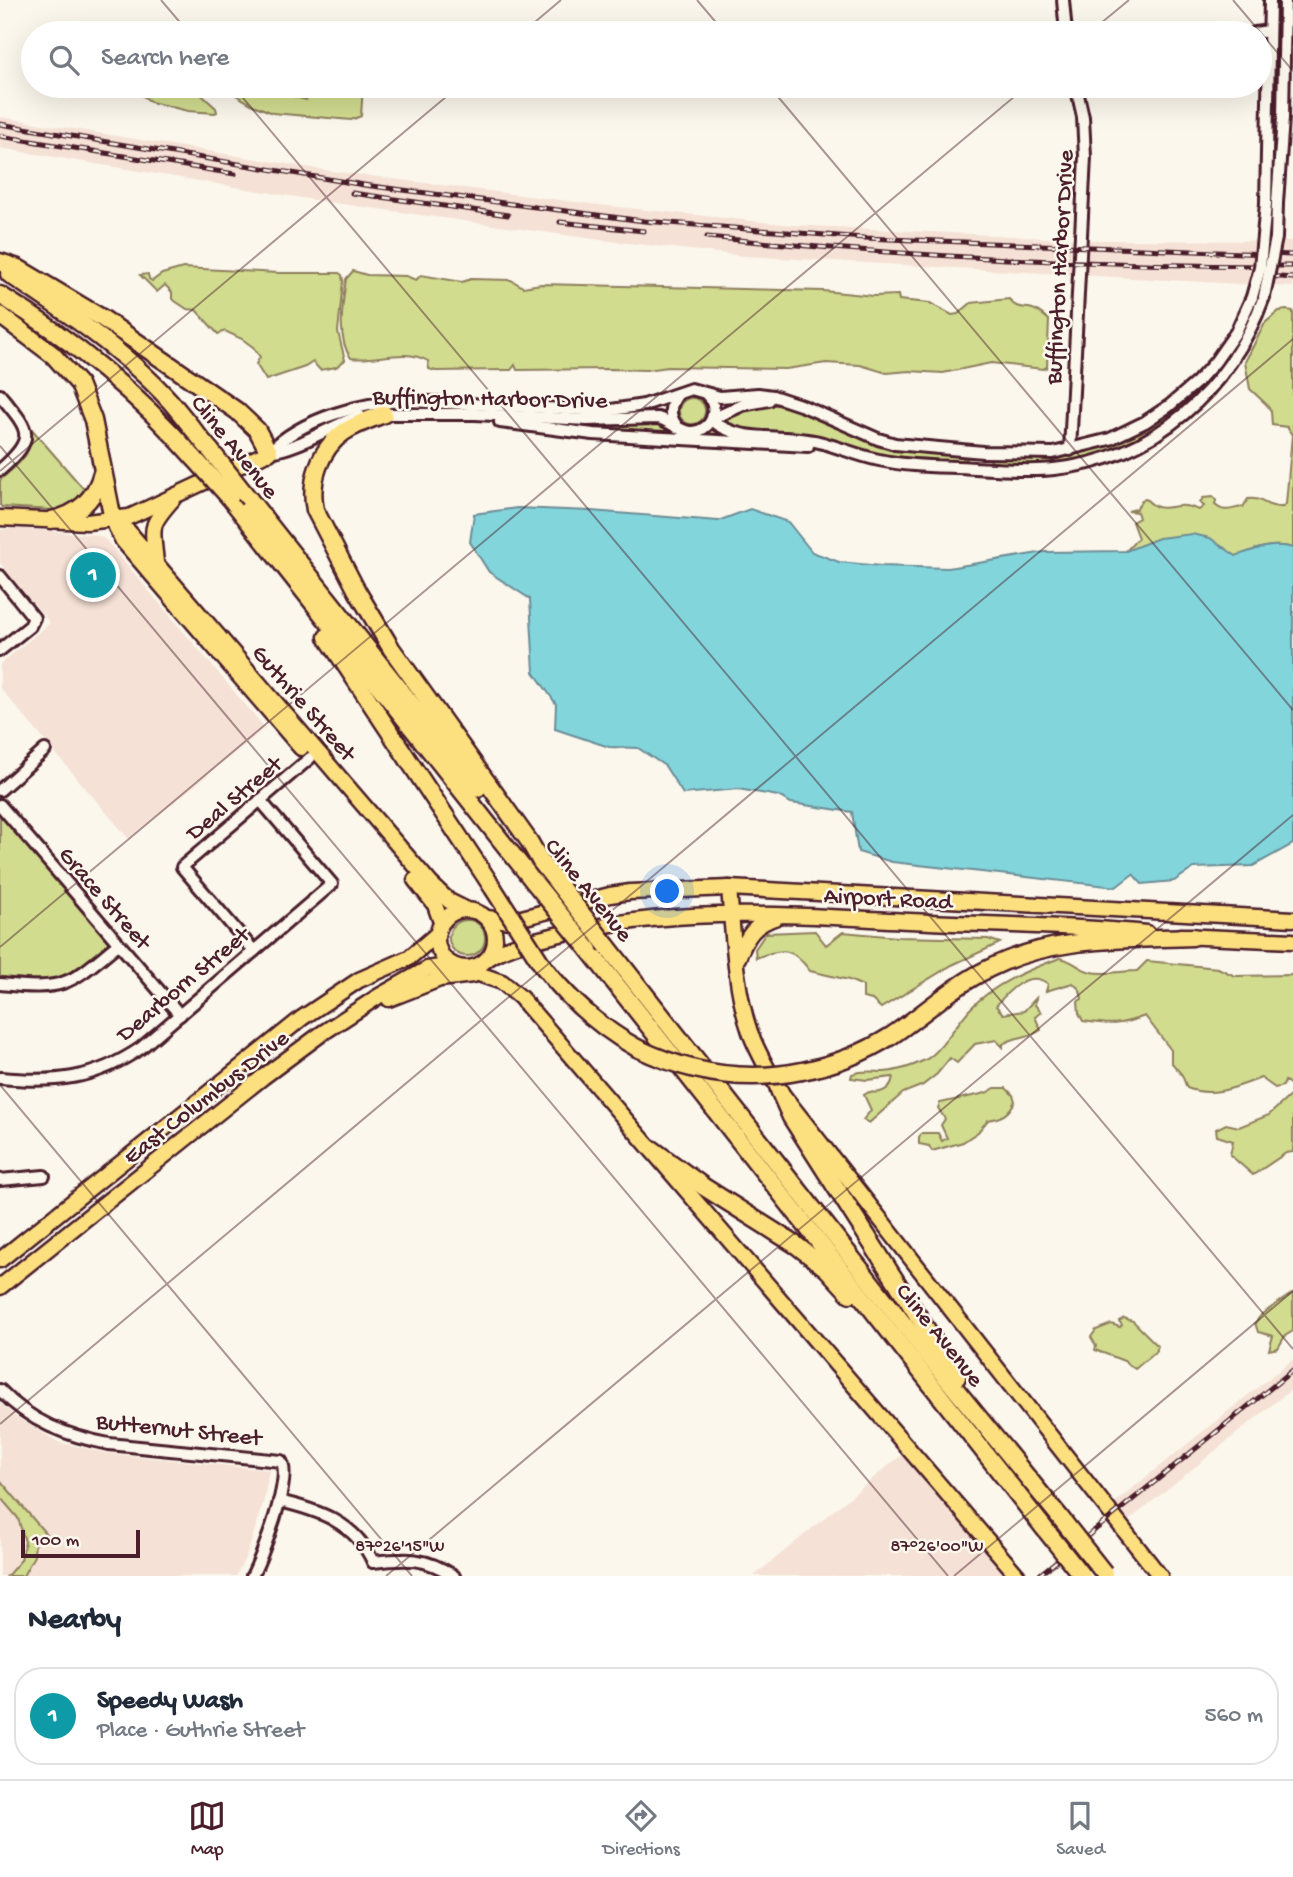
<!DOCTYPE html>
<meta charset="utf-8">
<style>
body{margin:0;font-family:"Gochi Hand",sans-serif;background:#f6f6f7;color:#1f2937}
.scale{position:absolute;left:21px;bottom:18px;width:119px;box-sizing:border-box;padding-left:7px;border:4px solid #4a1f2b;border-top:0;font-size:19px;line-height:24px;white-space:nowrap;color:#4a1f2b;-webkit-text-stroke:5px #fbf7ec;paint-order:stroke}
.you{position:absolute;left:668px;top:892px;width:24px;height:24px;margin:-18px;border:5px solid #fff;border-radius:50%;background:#1a73e8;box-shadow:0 0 0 10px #1a73e833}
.badge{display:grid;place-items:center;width:46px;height:46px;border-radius:50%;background:#4a1f2b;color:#fff;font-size:23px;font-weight:700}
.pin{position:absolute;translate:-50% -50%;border:4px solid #fff;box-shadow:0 2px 7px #0006}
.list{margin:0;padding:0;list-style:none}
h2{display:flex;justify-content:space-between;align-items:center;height:91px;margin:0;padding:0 28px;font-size:30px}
h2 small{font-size:23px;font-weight:400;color:#747a83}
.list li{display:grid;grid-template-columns:46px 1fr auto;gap:21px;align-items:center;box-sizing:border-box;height:98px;margin:0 14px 14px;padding:0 14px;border:2px solid #e0e1e3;border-radius:28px}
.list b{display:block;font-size:26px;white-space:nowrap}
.list p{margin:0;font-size:23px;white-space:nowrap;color:#747a83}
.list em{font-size:23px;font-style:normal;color:#747a83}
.icon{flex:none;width:38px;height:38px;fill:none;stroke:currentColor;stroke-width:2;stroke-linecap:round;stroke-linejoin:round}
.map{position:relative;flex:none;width:1293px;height:1576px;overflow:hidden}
.search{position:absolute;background:#fff;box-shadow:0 7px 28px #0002;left:21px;right:21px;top:21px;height:77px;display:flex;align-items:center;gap:18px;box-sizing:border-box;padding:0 24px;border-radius:38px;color:#747a83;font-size:26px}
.sheet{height:203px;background:#fff}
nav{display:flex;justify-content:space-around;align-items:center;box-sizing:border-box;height:98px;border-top:2px solid #e0e1e3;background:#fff;font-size:19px;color:#747a83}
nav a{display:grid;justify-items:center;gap:4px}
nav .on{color:#4a1f2b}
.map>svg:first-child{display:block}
.built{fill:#f5e1d5}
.green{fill:#d1dc8f;stroke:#8e7e5d;stroke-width:2}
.water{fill:#83d5dc;stroke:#6c8c95;stroke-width:2}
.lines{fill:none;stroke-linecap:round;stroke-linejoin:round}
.minor-casing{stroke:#4a1f2b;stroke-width:16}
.major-casing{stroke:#4a1f2b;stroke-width:19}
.highway-casing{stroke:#4a1f2b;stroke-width:21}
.minor{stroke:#fbf7ec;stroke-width:10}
.major{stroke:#fce080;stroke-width:14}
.highway{stroke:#fce080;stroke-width:16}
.rail-casing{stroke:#4a1f2b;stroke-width:5}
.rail{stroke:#fbf7ec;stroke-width:2.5;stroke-dasharray:8;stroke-linecap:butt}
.minor-bridge-casing{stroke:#4a1f2b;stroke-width:16;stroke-linecap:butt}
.highway-bridge-casing{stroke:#4a1f2b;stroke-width:21;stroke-linecap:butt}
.minor-bridge{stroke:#fbf7ec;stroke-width:10}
.highway-bridge{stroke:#fce080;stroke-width:16}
.ticks{fill:none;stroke:#4a1f2b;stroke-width:2;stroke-opacity:0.45}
.labels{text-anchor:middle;stroke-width:5;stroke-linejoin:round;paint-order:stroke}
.street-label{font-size:24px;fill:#4a1f2b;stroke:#fbf7ec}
.ticks-label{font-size:18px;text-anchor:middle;fill:#4a1f2b;stroke:#fbf7ec;stroke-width:5;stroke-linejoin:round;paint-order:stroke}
</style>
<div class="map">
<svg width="1293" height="1576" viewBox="0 0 1293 1576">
<rect width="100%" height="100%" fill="#fbf7ec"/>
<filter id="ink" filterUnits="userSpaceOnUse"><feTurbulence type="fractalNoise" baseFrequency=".0143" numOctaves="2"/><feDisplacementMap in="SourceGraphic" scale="14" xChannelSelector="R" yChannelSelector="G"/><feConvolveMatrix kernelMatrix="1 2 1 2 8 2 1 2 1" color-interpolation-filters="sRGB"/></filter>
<g filter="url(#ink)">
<g class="built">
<polygon points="0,117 330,171 599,205 792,225 1089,240 1293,241 1293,287 744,256 601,240 314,200 0,148"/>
<polygon points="12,528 96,535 105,539 265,728 129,839 0,688 0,664 50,623 0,563 0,530"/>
<polygon points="1293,1359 1293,1388 1128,1521 1114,1503"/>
<polygon points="0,1403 16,1417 58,1442 105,1453 269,1470 264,1499 248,1552 236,1576 0,1576"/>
<polygon points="904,1453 1008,1576 754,1576"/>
</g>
<g class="green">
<polygon points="158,86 193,87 216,108 217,112 215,113 188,111 151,102 142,95 143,90"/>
<polygon points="221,86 258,86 306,100 312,88 321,86 363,86 361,116 351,120 273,113 253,105"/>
<polygon points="183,268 279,273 339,273 342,275 343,281 338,332 345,360 336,367 320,370 313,362 305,367 266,380 256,364 260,357 253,347 242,339 225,331 218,334 196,310 187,309 172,299 172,292 165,285 157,292 140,275 148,274 149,279 152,281 162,274"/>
<path d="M353 271 367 275 406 276 416 280 421 275 462 282 471 279 511 280 523 287 541 284 823 291 874 296 898 295 899 300 930 303 952 315 958 314 971 303 1009 299C1015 308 1020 307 1029 308 1037 309 1043 315 1049 320L1047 367 1043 369 991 363 943 373 909 371 887 373 860 365 826 363 786 369 668 367 647 370 610 369 517 370 515 365 511 370H505L436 371 429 369 428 361C403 347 377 362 351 358 336 339 343 302 346 279Z"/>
<path d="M1252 309 1242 337 1204 391 1158 428 1103 453 1070 461 1039 465 992 463 990 461 995 457C1109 463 1205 417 1252 309Z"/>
<path d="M1287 310 1293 311V548C1272 542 1256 549 1237 556L1126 551 1138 538 1132 522 1139 518 1137 512 1128 511 1136 509 1142 500 1146 499C1158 512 1165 507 1180 506 1186 505 1193 508 1199 510L1204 506 1200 503 1203 498 1213 497 1216 500 1215 505C1226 514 1231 508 1243 507L1248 499C1263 497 1265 508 1283 507L1286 504 1292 435 1287 427 1272 425 1271 411 1266 404 1250 389 1245 362 1265 323 1279 311Z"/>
<circle cx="692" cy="411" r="13"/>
<path d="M766 404C812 405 850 438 893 449 917 454 943 450 967 459L964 462 888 456 812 436 743 432 725 424 721 419 735 412Z"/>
<polygon points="514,419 654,421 680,433 714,425 720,433 729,437 622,434"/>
<path d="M30 427 88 494 71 508 54 510 2 507 0 505V480C19 463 34 456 30 427Z"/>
<path d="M0 814 108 941V946C60 982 59 982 0 977Z"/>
<circle cx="467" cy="938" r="18"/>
<path d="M815 931 826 945 843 932 897 937 988 939 1000 943 952 965 881 1008 872 1000 863 998V986L849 980 810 971C793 948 784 947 756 958L755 949 766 933Z"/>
<path d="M1060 958C1075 961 1078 969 1091 972 1105 975 1122 971 1137 971L1147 961 1218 968 1235 976 1293 975V1086L1285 1081 1283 1086 1275 1088 1261 1078C1237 1087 1212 1098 1187 1088L1182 1075 1171 1062V1050L1145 1016C1118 1026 1110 1025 1083 1021L1079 1013 1078 1001 1082 999 1080 990 1073 983 1046 991 1048 984C1029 968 1007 992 996 1006L1003 1014 1024 1011 1036 998 1035 1005 1041 1012 1035 1017 1041 1030C1030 1038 1015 1036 1003 1044V1047L996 1040 975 1044 957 1063 950 1058 937 1074 923 1085 903 1093 869 1123 863 1120 871 1110 864 1095 869 1092C881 1094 891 1090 893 1077L867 1080 851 1078 852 1074C864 1070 873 1072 884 1072 898 1071 913 1066 925 1060 940 1053 958 1021 971 1008 995 983 1028 970 1060 958Z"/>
<path d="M995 1088H1006L1013 1095 1015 1101C1009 1114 1002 1118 988 1120L978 1132 963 1142 932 1151 929 1146 919 1144V1137L922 1133H938L942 1141 947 1138 941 1125 945 1119 938 1108 940 1103 986 1093Z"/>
<polygon points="1293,1093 1293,1152 1286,1153 1253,1175 1230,1155 1233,1141 1217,1136 1216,1129 1226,1124 1239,1127 1269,1115"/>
<polygon points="1293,1293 1293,1331 1285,1336 1278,1348 1269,1350 1273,1336 1258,1332 1255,1323 1262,1314"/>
<polygon points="1124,1318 1133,1321 1158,1346 1155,1352 1135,1369 1124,1361 1095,1350 1096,1346 1091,1337 1096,1330 1111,1324 1120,1327 1122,1325 1119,1321"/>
<polygon points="0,1480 46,1534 38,1541 35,1539 34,1556 23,1576 7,1576 21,1560 25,1542 18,1518 0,1497"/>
</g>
<path class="water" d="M517 508 591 511 718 521 750 509 788 522 812 552 839 562 881 566 948 568 1045 552 1126 551 1159 538 1192 534 1210 538 1236 556C1256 549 1272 542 1293 548V844L1253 866 1194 868 1174 881 1142 884 1133 874 1116 887 892 862 858 852 852 812 791 803 778 796 738 789 683 794 665 766 638 748 609 747 555 729 556 704 534 672 530 599 489 572 470 542 474 514Z"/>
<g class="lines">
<defs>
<g id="minor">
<polyline points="1063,0 1066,33"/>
<polyline points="1255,33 1269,31"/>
<polyline points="1266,203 1270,0"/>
<polyline points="1277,203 1283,118 1285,0"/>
<path d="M0 395C29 430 38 437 0 470"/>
<path d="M379 414H475L587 420 658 418C673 422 688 440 704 428 709 425 712 420 713 414 715 406 712 400 706 394"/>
<polyline points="712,419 743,405 769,400"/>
<path d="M712 420C740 445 784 433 819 442 839 447 859 456 879 460 911 467 943 466 975 468 1001 469 1028 472 1054 469 1154 459 1230 390 1264 297"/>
<polyline points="500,422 593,434 808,446"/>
<path d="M676 425C668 414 670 404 678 394"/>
<polyline points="1070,450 1085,157 1083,117 1076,86"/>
<path d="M269 452C302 418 363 402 409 401L605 411 644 405 691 389 720 397 758 394 773 396 803 406 878 439 895 444 983 452 1053 453 1110 439 1145 422 1169 406 1197 382 1215 362 1236 332 1252 297"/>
<path d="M269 452C301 448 329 426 360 416"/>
<polyline points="0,576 34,618 30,626 0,650"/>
<polyline points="0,790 45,750"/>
<polyline points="0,805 180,1015"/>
<polyline points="254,951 182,867 310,758"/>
<path d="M0 984C66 991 69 985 118 944"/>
<path d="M0 1078C55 1083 94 1080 141 1048L332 884 260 800"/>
<polyline points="0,1180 44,1176"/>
<path d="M0 1390C30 1422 67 1436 109 1444L281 1461C293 1477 262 1557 252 1576"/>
<path d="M279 1501C318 1510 355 1522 373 1562"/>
<path d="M373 1562C407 1558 425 1557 454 1576"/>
</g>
<g id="major">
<polyline points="0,518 87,522 129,517 269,452"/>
<polyline points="113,520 129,532 431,884 449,901 465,909"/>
<polyline points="115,525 123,541 301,748"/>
<path d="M156 563C153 527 147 528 173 499"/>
<polyline points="415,880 435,905 441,922"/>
<path d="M729 888C733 933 735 990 750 1032 757 1052 769 1071 779 1090L1160 1576"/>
<circle cx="466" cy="939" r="29"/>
<polyline points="487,918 510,921 610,895 630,892 729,888 1293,919"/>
<polyline points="1181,936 1293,941"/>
<path d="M738 958C747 936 754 924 777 917"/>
<path d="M487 959C508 945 532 941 556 935 683 904 802 916 930 922 1002 925 1075 926 1147 933"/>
<polyline points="461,968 502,982 520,997 1018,1576"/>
<polyline points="389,999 440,979 473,975"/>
<polyline points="0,1260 302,1018 359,980 409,958 437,934"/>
<polyline points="0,1287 263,1077 321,1034 379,996 427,969 453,965"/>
</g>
<g id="highway">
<polyline points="0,262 18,268 102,318 237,411 257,430 269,452"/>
<path d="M9 274C65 311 125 351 170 401 184 417 197 435 211 451"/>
<path d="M0 295C73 340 139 395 195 459"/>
<polyline points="0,315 53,355 79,384 93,420 113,520"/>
<path d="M384 414C371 419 356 424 344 432 320 449 309 481 315 510L357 591 391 648 529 841 541 862"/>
<polyline points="230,498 534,882"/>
<polyline points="249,499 478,788"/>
<path d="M51 520C78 515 95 499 102 473"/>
<polyline points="327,637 493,888"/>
<polyline points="607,946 931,1359 1059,1516"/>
<polyline points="589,950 1044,1528"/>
<path d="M543 966C569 1000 599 1027 637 1048"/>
<path d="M802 1071C833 1065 864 1053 891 1036 924 1014 953 986 988 969 1052 936 1123 940 1193 937"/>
<polyline points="779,1090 791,1117 957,1377"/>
<polyline points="652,1149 704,1187 796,1245 827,1269 850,1294"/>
</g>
</defs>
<use href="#minor" class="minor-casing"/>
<use href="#major" class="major-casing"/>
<use href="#highway" class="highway-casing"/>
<use href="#minor" class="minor"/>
<use href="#major" class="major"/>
<use href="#highway" class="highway"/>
<defs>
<g id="rail">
<polyline points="0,124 364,185 644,221 864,238 1293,255"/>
<polyline points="0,136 235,174"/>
<polyline points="352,193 508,215"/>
<polyline points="560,222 644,231"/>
<path d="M707 237C901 256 1097 266 1293 266"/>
<polyline points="1255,275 1293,278"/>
<polyline points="1038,1576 1293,1370"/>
</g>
</defs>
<use href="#rail" class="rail-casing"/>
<use href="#rail" class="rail"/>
<defs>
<g id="minor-bridge">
<polyline points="1252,297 1260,268 1266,203"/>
<polyline points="1264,297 1276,238 1277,203"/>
</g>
<g id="highway-bridge">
<polyline points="211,451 249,499"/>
<polyline points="195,459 230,498"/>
<polyline points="541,862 607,946"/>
<polyline points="534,882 589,950"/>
<polyline points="493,888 543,966"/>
<path d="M637 1048C689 1073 744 1083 802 1071"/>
<polyline points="1059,1516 1104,1573"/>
<polyline points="1044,1528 1082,1576"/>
</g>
</defs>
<use href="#minor-bridge" class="minor-bridge-casing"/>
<use href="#highway-bridge" class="highway-bridge-casing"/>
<use href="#minor-bridge" class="minor-bridge"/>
<use href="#highway-bridge" class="highway-bridge"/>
</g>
</g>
<path class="ticks" d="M161 0 189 33M697 0 725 33M1233 0 1293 71M522 33 561 0M1089 33 1129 0M233 86 1293 1349M769 86 1293 710M0 446 948 1576M0 471 459 86M0 947 1027 86M0 1085 412 1576M0 1424 1293 339M386 1576 1293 815M954 1576 1293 1291"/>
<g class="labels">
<g class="street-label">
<text transform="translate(1058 267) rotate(-87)" y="8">Buffington Harbor Drive</text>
<text transform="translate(490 397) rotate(1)" y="8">Buffington Harbor Drive</text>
<text transform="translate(236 446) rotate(51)" y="8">Cline Avenue</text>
<text transform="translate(305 702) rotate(49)" y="8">Guthrie Street</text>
<text transform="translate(233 797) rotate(-40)" y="8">Deal Street</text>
<text transform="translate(590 889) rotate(51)" y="8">Cline Avenue</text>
<text transform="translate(106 897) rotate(49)" y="8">Grace Street</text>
<text transform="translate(888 897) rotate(3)" y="8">Airport Road</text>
<text transform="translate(182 983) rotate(-40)" y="8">Dearborn Street</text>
<text transform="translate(205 1096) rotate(-38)" y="8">East Columbus Drive</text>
<text transform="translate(941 1334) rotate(51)" y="8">Cline Avenue</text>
<text transform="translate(179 1428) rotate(6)" y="8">Butternut Street</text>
</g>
</g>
<g class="ticks-label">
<text x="400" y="1551">87°26'15"W</text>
<text x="937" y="1551">87°26'00"W</text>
</g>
</svg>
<div class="scale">100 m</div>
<div class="you"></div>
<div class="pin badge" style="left:93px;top:575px;background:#0f9aa8">1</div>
<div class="search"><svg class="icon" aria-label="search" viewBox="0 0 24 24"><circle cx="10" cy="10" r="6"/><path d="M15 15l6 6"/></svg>Search here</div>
</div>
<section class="sheet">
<h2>Nearby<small></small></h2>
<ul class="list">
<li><span class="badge" style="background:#0f9aa8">1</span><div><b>Speedy Wash</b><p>Place · Guthrie Street</p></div><em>560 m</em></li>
</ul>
</section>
<nav>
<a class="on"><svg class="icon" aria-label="map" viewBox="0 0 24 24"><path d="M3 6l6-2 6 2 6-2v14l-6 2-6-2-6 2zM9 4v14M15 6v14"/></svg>Map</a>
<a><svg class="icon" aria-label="directions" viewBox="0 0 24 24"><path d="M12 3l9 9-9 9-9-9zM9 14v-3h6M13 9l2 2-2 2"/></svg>Directions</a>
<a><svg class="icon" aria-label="saved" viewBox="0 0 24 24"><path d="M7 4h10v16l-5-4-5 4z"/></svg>Saved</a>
</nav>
